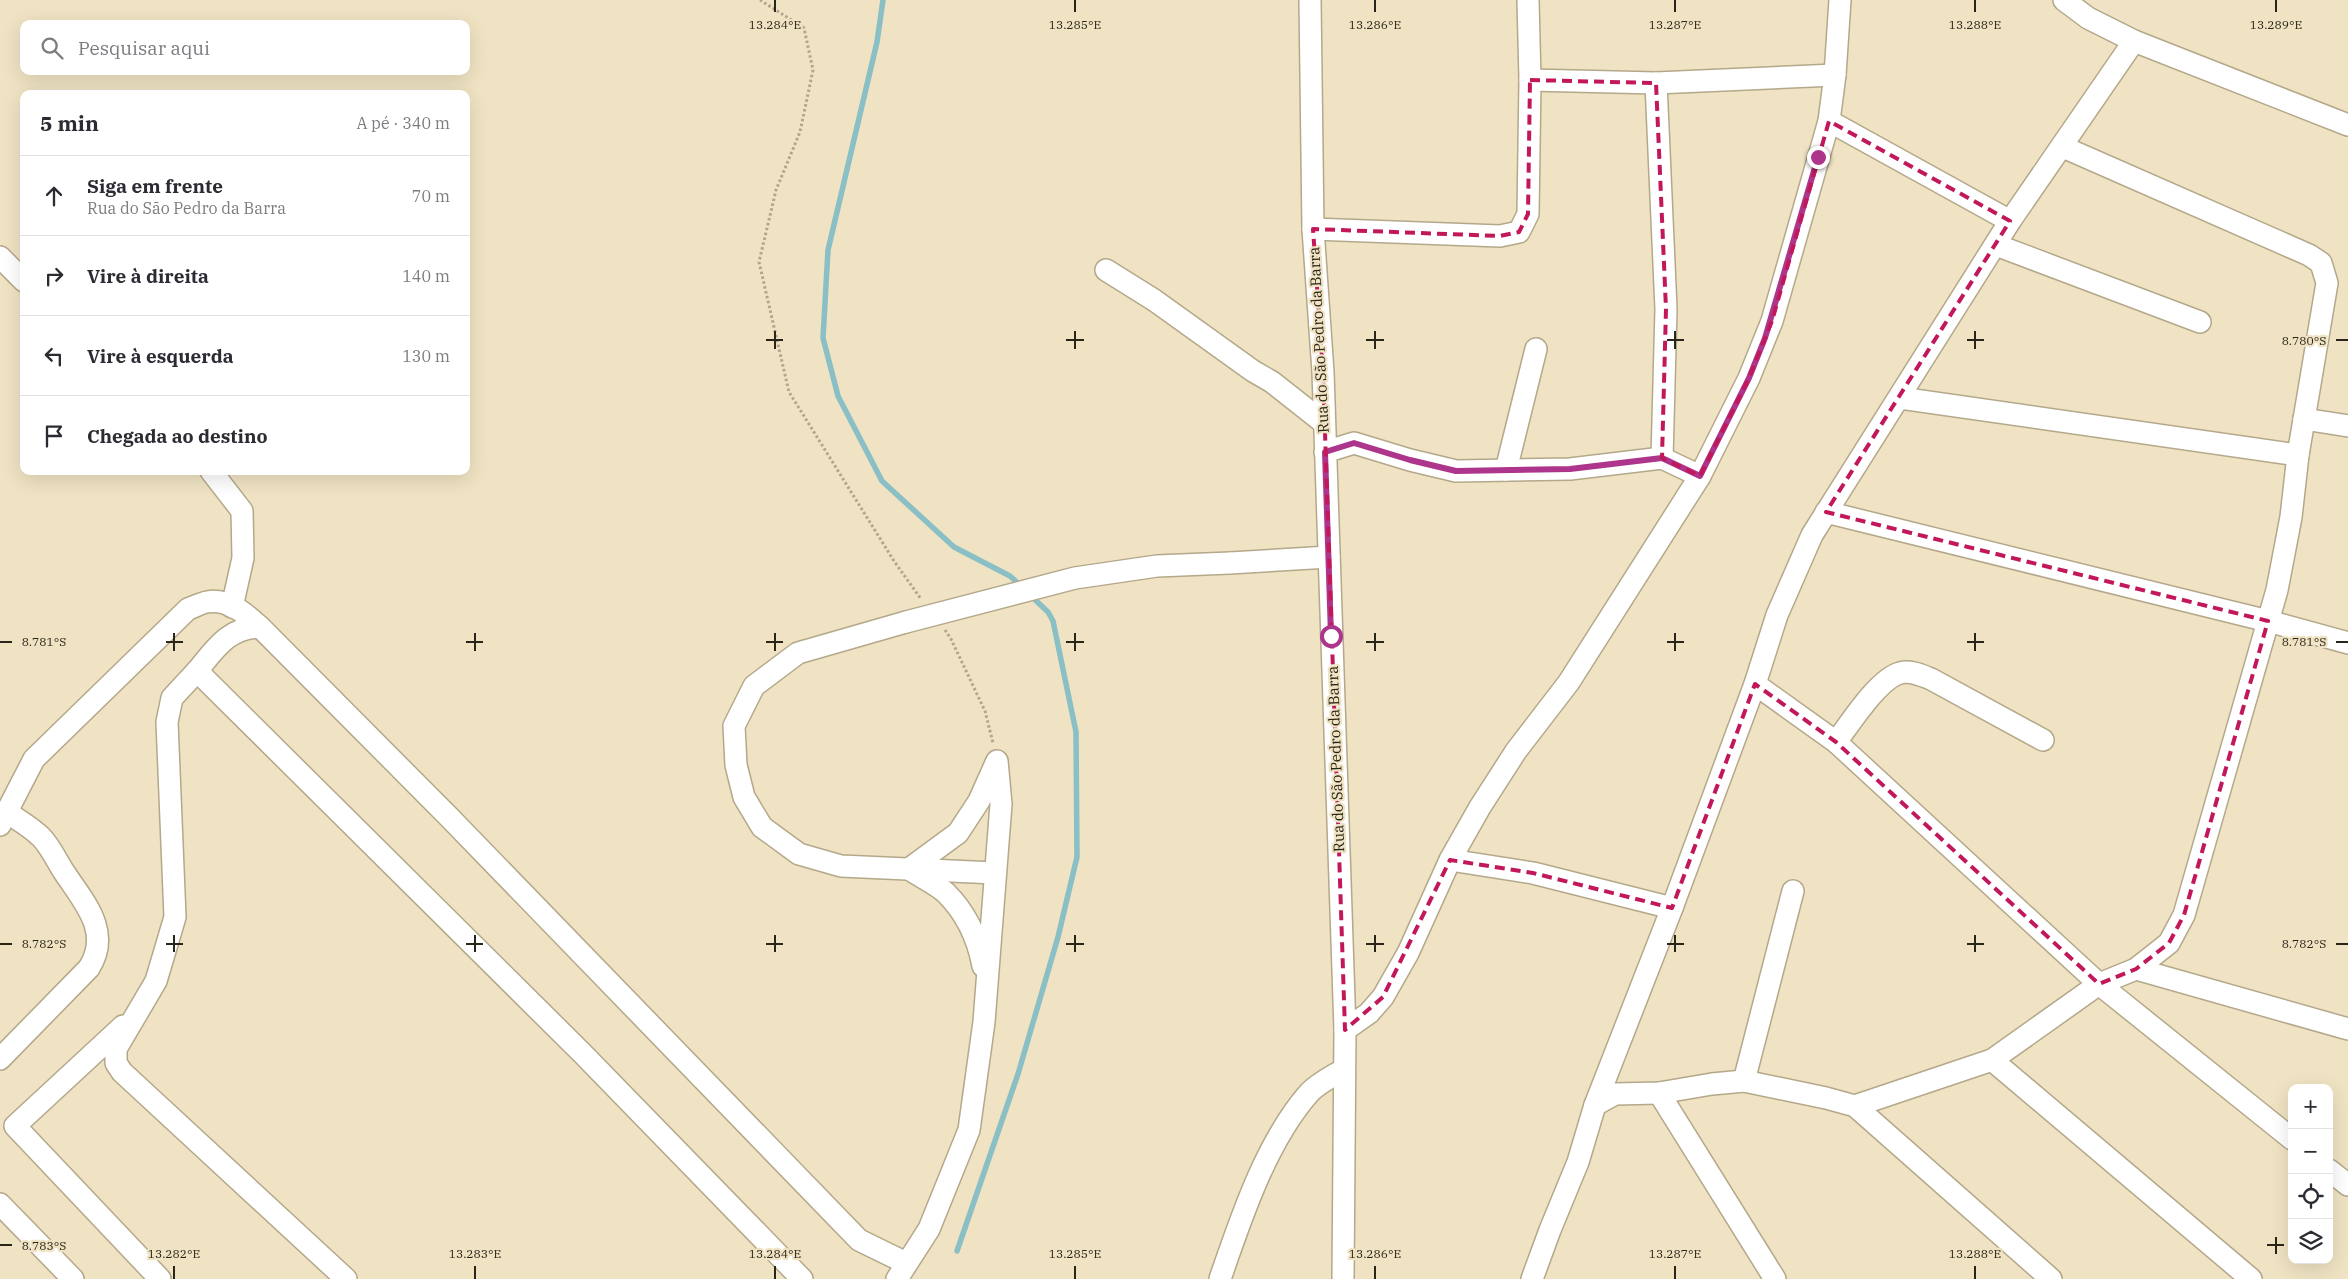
<!DOCTYPE html>
<html lang="pt">
<meta charset="utf-8">
<style>
body{margin:0;font-family:"IBM Plex Serif",serif;background:#f7f7f7;color:#2b2b33}
.controls{position:absolute;right:15px;bottom:15px;display:grid;overflow:hidden;border-radius:10px;box-shadow:0 5px 20px #0002}
.controls button{width:45px;height:45px;display:grid;place-items:center;padding:0;border:0;border-bottom:1px solid #e1e1e2;background:#fff;color:#2b2b33;font:25px sans-serif}
.stop{position:absolute;width:15px;height:15px;margin:-11px;border:4px solid #ad368c;border-radius:50%;background:#fff}
.stop.end{background:#ad368c;border-color:#fff;box-shadow:0 1px 5px #0008}
.list{margin:0;padding:0;list-style:none}
h2{display:flex;justify-content:space-between;align-items:center;height:65px;margin:0;padding:0 20px;font-size:21px}
h2 small{font-size:16px;font-weight:400;color:#7c7c81}
.list li{display:grid;grid-template-columns:32px 1fr auto;gap:15px;align-items:center;box-sizing:border-box;height:80px;padding:0 20px;border-top:1px solid #e1e1e2}
.list b{display:block;font-size:19px;white-space:nowrap}
.list p{margin:0;font-size:16px;white-space:nowrap;color:#7c7c81}
.list em{font-size:16px;font-style:normal;color:#7c7c81}
.icon{flex:none;width:28px;height:28px;fill:none;stroke:currentColor;stroke-width:2;stroke-linecap:round;stroke-linejoin:round}
.map{position:relative;flex:none;width:2348px;height:1279px;overflow:hidden}
.search{position:absolute;background:#fff;box-shadow:0 5px 20px #0002;left:20px;top:20px;width:450px;height:55px;display:flex;align-items:center;gap:12px;box-sizing:border-box;padding:0 18px;border-radius:10px;color:#7c7c81;font-size:19px}
.panel{position:absolute;background:#fff;box-shadow:0 5px 20px #0002;left:20px;top:90px;width:450px;height:385px;border-radius:10px}
.map>svg:first-child{display:block}
.lines{fill:none;stroke-linecap:round;stroke-linejoin:round}
.stream{stroke:#89bfc5;stroke-width:5.5}
.minor-casing{stroke:#b4a88a;stroke-width:24}
.path{stroke:#b0a68d;stroke-width:3;stroke-dasharray:2.5 2.5;stroke-linecap:butt}
.minor{stroke:#fff;stroke-width:21}
.minor-bridge-casing{stroke:#b4a88a;stroke-width:24;stroke-linecap:butt}
.minor-bridge{stroke:#fff;stroke-width:21}
.route{stroke:#ad368c;stroke-width:6}
.marked{fill:none;stroke:#c2185b;stroke-width:4;stroke-dasharray:10 6;stroke-linejoin:round}
.ticks{fill:none;stroke:#2a2519;stroke-width:2}
.labels{text-anchor:middle;stroke-width:4.5;stroke-linejoin:round;paint-order:stroke}
.street-label{font-size:15px;fill:#2a2519;stroke:#efe3c3}
.ticks-label{font-size:12px;text-anchor:middle;fill:#2a2519;stroke:#efe3c3;stroke-width:4.5;stroke-linejoin:round;paint-order:stroke}
</style>
<div class="map">
<svg width="2348" height="1279" viewBox="0 0 2348 1279">
<rect width="100%" height="100%" fill="#efe3c3"/>
<g class="lines">
<g class="stream">
<polyline points="883,0 877,42 828,250 823,338 838,396 882,481 954,547 1010,576 1022,587"/>
<polyline points="957,1251 1018,1074 1058,937 1077,857 1076,732 1053,621 1048,612 1030,595"/>
</g>
<defs>
<g id="minor">
<polyline points="1310,0 1313,229 1323,372 1345,1030 1343,1279"/>
<polyline points="2064,0 2088,18 2134,41 2348,125"/>
<polyline points="1530,80 1656,83 1835,75"/>
<polyline points="1656,83 1666,309 1662,458"/>
<polyline points="1829,121 2010,221"/>
<polyline points="1313,229 1500,236 1519,232 1528,214 1530,80 1528,0"/>
<polyline points="1996,245 2200,322"/>
<polyline points="0,257 24,281"/>
<polyline points="1106,270 1154,300 1253,371 1272,382 1324,423"/>
<polyline points="1900,398 2298,455"/>
<polyline points="2304,419 2348,426"/>
<polyline points="1325,452 1354,443 1410,460 1456,471 1570,469 1662,458 1700,476"/>
<polyline points="1506,470 1536,349"/>
<polyline points="211,471 242,511 243,558 232,607"/>
<polyline points="1826,512 2268,621 2348,643"/>
<polyline points="1230,563 1329,557"/>
<polyline points="906,622 798,653 754,686 734,726 736,765 744,797 762,827 799,854 841,866 995,873"/>
<polyline points="197,671 172,698 167,722 175,917 156,981 116,1049 116,1063 122,1072 346,1279"/>
<polyline points="1755,684 1836,742 2099,984 2292,1139"/>
<path d="M1836 742C1850 724 1878 679 1900 673 1910 670 1921 675 1931 679L2043 740"/>
<path d="M0 825 34 759 188 609C194 607 201 603 207 602 228 598 246 614 260 627"/>
<polyline points="1450,860 1533,873 1672,908"/>
<path d="M909 869C921 877 936 884 946 893 966 913 978 939 983 966"/>
<polyline points="909,869 958,833 979,801 996,763"/>
<polyline points="2136,969 2348,1029"/>
<polyline points="123,1026 15,1126 160,1279"/>
<polyline points="1345,1030 1369,1013 1383,997 1408,953 1450,860 1480,807 1516,751 1569,682 1700,476 1749,378 1772,321 1829,121 1835,75 1840,0"/>
<path d="M0 1059 89 968C112 932 84 902 64 872 57 861 50 846 41 837 31 827 18 820 7 812"/>
<polyline points="1992,1060 2251,1279"/>
<polyline points="1744,1081 1793,891"/>
<polyline points="1659,1093 1775,1279"/>
<polyline points="1595,1105 1615,1094 1659,1093 1712,1084 1744,1081 1826,1098 1855,1106 1992,1060 2099,984 2136,969 2169,943 2184,915 2277,590 2291,517 2298,455 2327,283 2321,263 2309,255 2063,147"/>
<polyline points="1855,1106 2051,1279"/>
<polyline points="2329,1170 2348,1185"/>
<polyline points="0,1204 73,1279"/>
<path d="M802 1279 583 1054 197 671C215 649 229 627 260 627L450 818 859 1240 906 1263"/>
<polyline points="897,1279 929,1229 969,1130 984,1022 1001,804 997,761"/>
<path d="M1220 1279C1241 1218 1266 1142 1309 1093 1318 1083 1333 1076 1344 1069"/>
<polyline points="1532,1279 1550,1230 1578,1162 1595,1105 1672,908 1755,684 1777,615 1812,535 2010,221 2134,41"/>
</g>
</defs>
<use href="#minor" class="minor-casing"/>
<g class="path">
<polyline points="760,0 804,28 813,70 800,132 776,190 759,262 789,392 894,561 921,599"/>
<polyline points="945,630 951,639 985,711 993,743"/>
</g>
<use href="#minor" class="minor"/>
<defs>
<polyline id="minor-bridge" points="906,622 1075,578 1157,566 1230,563"/>
</defs>
<use href="#minor-bridge" class="minor-bridge-casing"/>
<use href="#minor-bridge" class="minor-bridge"/>
</g>
<g class="lines">
<polyline class="route" points="1331,636 1325,452 1354,443 1410,460 1456,471 1570,469 1662,458 1700,476 1749,378 1765,338 1818,157"/>
</g>
<path class="marked" d="M1530 80 1656 83 1666 309 1662 458 1700 476 1749 378 1772 321 1829 121 2010 221 1826 512 2268 621 2184 915 2169 943 2136 969 2099 984 1836 742 1755 684 1672 908 1533 873 1450 860 1383 997 1345 1030 1323 372 1313 229 1500 236 1519 232 1528 214Z"/>
<path class="ticks" d="M775 0V12M1075 0V12M1375 0V12M1675 0V12M1975 0V12M2276 0V12M775 331V349M1075 331V349M1375 331V349M1675 331V349M1975 331V349M766 340H783M1066 340H1084M1366 340H1384M1667 340H1684M1967 340H1984M2336 340H2348M174 633V651M475 633V651M775 633V651M1075 633V651M1375 633V651M1675 633V651M1975 633V651M0 642H12M166 642H183M466 642H483M766 642H783M1066 642H1084M1366 642H1384M1667 642H1684M1967 642H1984M2336 642H2348M174 935V952M475 935V952M775 935V952M1075 935V952M1375 935V952M1675 935V952M1975 935V952M0 944H12M166 944H183M466 944H483M766 944H783M1066 944H1084M1366 944H1384M1667 944H1684M1967 944H1984M2336 944H2348M2276 1237V1254M0 1245H12M2267 1245H2284M174 1266V1279M475 1266V1279M775 1266V1279M1075 1266V1279M1375 1266V1279M1675 1266V1279M1975 1266V1279"/>
<g class="labels">
<g class="street-label">
<text transform="translate(1319 340) rotate(-93)" y="5">Rua do São Pedro da Barra</text>
<text transform="translate(1336 759) rotate(-92)" y="5">Rua do São Pedro da Barra</text>
</g>
</g>
<g class="ticks-label">
<text x="775" y="29">13.284°E</text>
<text x="1075" y="29">13.285°E</text>
<text x="1375" y="29">13.286°E</text>
<text x="1675" y="29">13.287°E</text>
<text x="1975" y="29">13.288°E</text>
<text x="2276" y="29">13.289°E</text>
<text x="2304" y="345">8.780°S</text>
<text x="44" y="646">8.781°S</text>
<text x="2304" y="646">8.781°S</text>
<text x="44" y="948">8.782°S</text>
<text x="2304" y="948">8.782°S</text>
<text x="44" y="1250">8.783°S</text>
<text x="174" y="1258">13.282°E</text>
<text x="475" y="1258">13.283°E</text>
<text x="775" y="1258">13.284°E</text>
<text x="1075" y="1258">13.285°E</text>
<text x="1375" y="1258">13.286°E</text>
<text x="1675" y="1258">13.287°E</text>
<text x="1975" y="1258">13.288°E</text>
</g>
</svg>
<div class="controls">
<button>+</button>
<button>−</button>
<button><svg class="icon" aria-label="locate" viewBox="0 0 24 24"><circle cx="12" cy="12" r="6"/><path d="M12 2v4M12 18v4M2 12h4M18 12h4"/></svg></button>
<button><svg class="icon" aria-label="layers" viewBox="0 0 24 24"><path d="M12 4l9 5-9 5-9-5zM3 14l9 5 9-5"/></svg></button>
</div>
<div class="stop" style="left:1331px;top:636px"></div>
<div class="stop end" style="left:1818px;top:157px"></div>
<div class="search"><svg class="icon" aria-label="search" viewBox="0 0 24 24"><circle cx="10" cy="10" r="6"/><path d="M15 15l6 6"/></svg>Pesquisar aqui</div>
<section class="panel">
<h2>5 min<small>A pé · 340 m</small></h2>
<ul class="list">
<li><svg class="icon" aria-label="ahead" viewBox="0 0 24 24"><path d="M12 20V5M6 11l6-6 6 6"/></svg><div><b>Siga em frente</b><p>Rua do São Pedro da Barra</p></div><em>70 m</em></li>
<li><svg class="icon" aria-label="right" viewBox="0 0 24 24"><path d="M7 20v-9h11M14 6l5 5-5 5"/></svg><div><b>Vire à direita</b></div><em>140 m</em></li>
<li><svg class="icon" aria-label="left" viewBox="0 0 24 24"><path d="M17 20v-9H6M10 6l-5 5 5 5"/></svg><div><b>Vire à esquerda</b></div><em>130 m</em></li>
<li><svg class="icon" aria-label="arrive" viewBox="0 0 24 24"><path d="M6 21V4h12l-3 4 3 4H6"/></svg><div><b>Chegada ao destino</b></div></li>
</ul>
</section>
</div>
